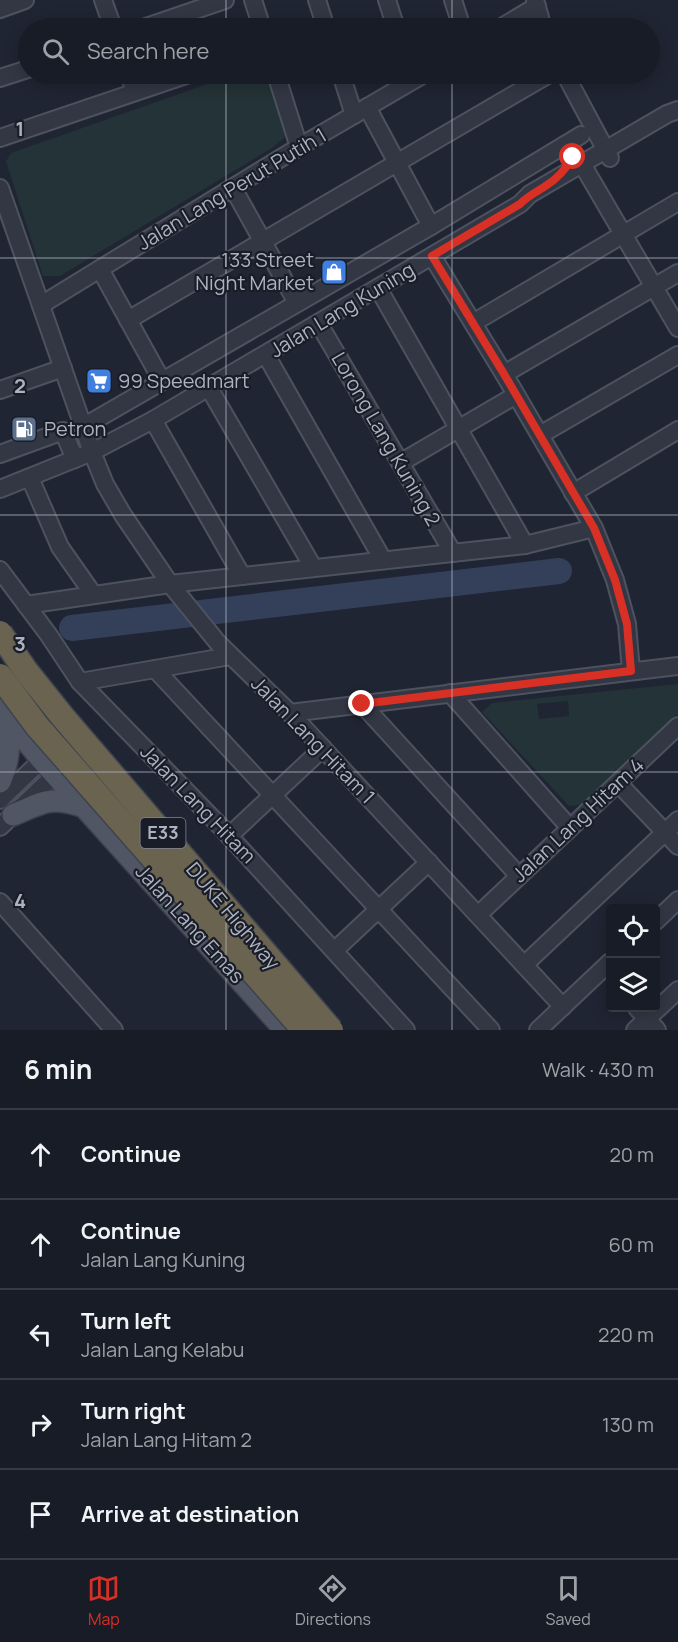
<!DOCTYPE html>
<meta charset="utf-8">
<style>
body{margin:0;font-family:Manrope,sans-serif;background:#252932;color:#f1f3f6}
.controls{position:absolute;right:18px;bottom:18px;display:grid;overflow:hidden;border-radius:6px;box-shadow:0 3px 15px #0003}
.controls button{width:54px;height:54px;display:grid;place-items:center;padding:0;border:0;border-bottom:2px solid #363a43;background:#181c26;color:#f1f3f6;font:30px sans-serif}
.stop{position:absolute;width:18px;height:18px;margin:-14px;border:4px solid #d93025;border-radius:50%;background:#fff}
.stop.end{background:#d93025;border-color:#fff;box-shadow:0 2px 6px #0008}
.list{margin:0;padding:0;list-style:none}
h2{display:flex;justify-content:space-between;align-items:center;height:78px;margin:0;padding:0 24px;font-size:26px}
h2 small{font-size:20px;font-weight:400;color:#9fa1a7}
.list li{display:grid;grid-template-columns:39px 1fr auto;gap:18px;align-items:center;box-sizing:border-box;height:90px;padding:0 24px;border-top:2px solid #363a43}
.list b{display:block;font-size:22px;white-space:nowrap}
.list p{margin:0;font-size:20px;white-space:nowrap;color:#9fa1a7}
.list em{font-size:20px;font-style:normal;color:#9fa1a7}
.icon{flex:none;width:33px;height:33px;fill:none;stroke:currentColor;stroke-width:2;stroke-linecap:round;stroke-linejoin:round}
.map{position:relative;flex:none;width:678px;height:1030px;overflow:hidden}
.search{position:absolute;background:#181c26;box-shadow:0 3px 15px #0003;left:18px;right:18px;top:18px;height:66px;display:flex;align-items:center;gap:15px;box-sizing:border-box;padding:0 21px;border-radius:33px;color:#9fa1a7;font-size:22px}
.sheet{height:528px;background:#181c26}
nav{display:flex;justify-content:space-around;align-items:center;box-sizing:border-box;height:84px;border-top:2px solid #363a43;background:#181c26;font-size:16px;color:#9fa1a7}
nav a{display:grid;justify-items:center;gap:3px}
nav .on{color:#d93025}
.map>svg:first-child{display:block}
.green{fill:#243337;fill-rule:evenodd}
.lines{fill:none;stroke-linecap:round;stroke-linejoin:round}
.river{stroke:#343f5a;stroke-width:26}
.minor-casing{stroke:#4d525f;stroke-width:20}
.major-casing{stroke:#3c414e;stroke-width:24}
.minor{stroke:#333744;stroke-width:16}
.major{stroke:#515664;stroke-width:21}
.highway-bridge-casing{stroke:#3d424f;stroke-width:27;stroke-linecap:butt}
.highway-bridge{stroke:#6a6350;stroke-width:24}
.route{stroke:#d93025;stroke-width:8}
.grid{fill:none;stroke:#adb2c1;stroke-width:1.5;stroke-opacity:0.55}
.labels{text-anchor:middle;stroke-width:4.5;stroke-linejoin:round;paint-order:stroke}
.shield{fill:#191d28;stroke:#818593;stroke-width:1.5}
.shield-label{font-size:18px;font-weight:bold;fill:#adb2c1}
.street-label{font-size:20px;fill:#adb2c1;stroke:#191d28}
.poi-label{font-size:20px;fill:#adb2c1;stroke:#191d28;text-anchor:start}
.grid-label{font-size:20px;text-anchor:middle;font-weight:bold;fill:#adb2c1;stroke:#191d28;stroke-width:4.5;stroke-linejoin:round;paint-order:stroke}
</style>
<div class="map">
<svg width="678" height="1030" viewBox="0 0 678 1030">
<rect width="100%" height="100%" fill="#202533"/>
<g class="green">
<polygon points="236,74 268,74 287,133 284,138 272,148 60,276 43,276 6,161 11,153"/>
<path d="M678 684V714L580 805 569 806 482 712 492 703ZM568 701 569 716 539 719 537 704Z"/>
</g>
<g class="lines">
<polyline class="river" points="72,628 559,571"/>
<defs>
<g id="minor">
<polyline points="103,0 113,28"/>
<polyline points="253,0 262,28"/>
<polyline points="317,0 326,28"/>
<polyline points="387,0 396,28"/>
<polyline points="453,0 462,28"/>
<polyline points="535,0 543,28"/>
<polyline points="0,9 25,0"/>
<polyline points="143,28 225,0"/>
<polyline points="500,28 537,6"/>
<polyline points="129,74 135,92"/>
<polyline points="276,74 299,147"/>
<polyline points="341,74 354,115"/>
<polyline points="565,74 610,158"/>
<polyline points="0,78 28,69"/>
<polyline points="367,107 431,226"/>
<polyline points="0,138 189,74"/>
<polyline points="582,164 678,328"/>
<polyline points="0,188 92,452 105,484 123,515 170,584 218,643 290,713 563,1007"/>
<polyline points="233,188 297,303"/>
<polyline points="432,256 504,374 594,528 615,580 627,624 631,671"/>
<polyline points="100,269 162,381"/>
<polyline points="378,288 525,545"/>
<polyline points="41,305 299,147 424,74"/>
<polyline points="128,320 549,74"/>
<polyline points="473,323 678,202"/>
<polyline points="319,324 453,553"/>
<polyline points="266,355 383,560"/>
<polyline points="504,374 678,273"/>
<polyline points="209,388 313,567"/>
<polyline points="0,390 63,368"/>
<polyline points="153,420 242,576"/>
<polyline points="83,427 431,226 581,135"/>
<polyline points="540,435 678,355"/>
<polyline points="0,454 63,431 75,459"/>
<polyline points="400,463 516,395"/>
<polyline points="30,478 60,547 93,594"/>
<polyline points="0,489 92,452 153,420 520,204 530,194 667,114 678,110"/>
<polyline points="573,493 678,430"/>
<polyline points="0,570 48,634 80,682 222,828 406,1030"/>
<polyline points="26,605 170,584 525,545 594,528"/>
<polyline points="155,669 491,1030"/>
<polyline points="80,682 230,656"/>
<polyline points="450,693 570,828"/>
<polyline points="362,704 519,876"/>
<polyline points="290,713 678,666"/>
<polyline points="618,783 678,846"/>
<polyline points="0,800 49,753"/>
<polyline points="0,827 80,751"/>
<polyline points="229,836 323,748"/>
<polyline points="0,902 114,1030"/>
<polyline points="478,915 678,726"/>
<polyline points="656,921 678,900"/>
<polyline points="335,950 429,862"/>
<polyline points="524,965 678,820"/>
<polyline points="637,1008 657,1030"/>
<polyline points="538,1030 610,962"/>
<polyline points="635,1030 678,990"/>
</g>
<g id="major">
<polyline points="0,709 42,760 285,1030"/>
<path d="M0 782C11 756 10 742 4 715"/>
<path d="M13 815C45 801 50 796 85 807"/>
</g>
</defs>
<use href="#minor" class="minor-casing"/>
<use href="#major" class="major-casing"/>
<use href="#minor" class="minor"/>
<use href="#major" class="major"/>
<defs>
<g id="highway-bridge">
<polyline points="0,633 26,671 62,716 331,1030"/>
<polyline points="0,676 37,726 304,1030"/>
</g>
</defs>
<use href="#highway-bridge" class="highway-bridge-casing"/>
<use href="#highway-bridge" class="highway-bridge"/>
</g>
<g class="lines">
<path class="route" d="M362 704 631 671 627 624 615 580 594 528 504 374 432 256 520 204C529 195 537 192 547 185 558 178 567 167 573 157"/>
</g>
<path class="grid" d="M226 0V28M452 0V28M226 74V1030M452 74V1030M0 258H678M0 515H678M0 772H678"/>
<defs>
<symbol id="shop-square" viewBox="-11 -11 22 22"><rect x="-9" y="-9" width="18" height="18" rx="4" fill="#3f7fe0" stroke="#191d28"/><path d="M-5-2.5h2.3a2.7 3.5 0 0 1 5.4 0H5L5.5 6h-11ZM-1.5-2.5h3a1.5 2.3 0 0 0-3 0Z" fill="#fff"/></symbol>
<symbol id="supermarket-square" viewBox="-11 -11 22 22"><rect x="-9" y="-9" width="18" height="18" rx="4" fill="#3f7fe0" stroke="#191d28"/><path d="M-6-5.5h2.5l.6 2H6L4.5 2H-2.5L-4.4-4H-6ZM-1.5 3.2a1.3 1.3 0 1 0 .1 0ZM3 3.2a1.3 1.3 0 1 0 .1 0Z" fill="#fff"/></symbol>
<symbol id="fuel-square" viewBox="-11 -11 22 22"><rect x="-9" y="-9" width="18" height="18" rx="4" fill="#5c6f8a" stroke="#191d28"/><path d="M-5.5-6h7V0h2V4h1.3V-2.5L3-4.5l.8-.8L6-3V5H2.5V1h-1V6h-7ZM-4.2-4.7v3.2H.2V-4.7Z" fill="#fff"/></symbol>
</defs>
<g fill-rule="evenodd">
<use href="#shop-square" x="319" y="257" width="30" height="30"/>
<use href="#supermarket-square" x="84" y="366" width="30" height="30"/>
<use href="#fuel-square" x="9" y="414" width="30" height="30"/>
</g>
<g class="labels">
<rect class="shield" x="140.5" y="818" width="45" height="30" rx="4.5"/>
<g class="shield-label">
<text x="163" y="839">E33</text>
</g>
<g class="street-label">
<text transform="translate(232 189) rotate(-31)" y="7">Jalan Lang Perut Putih 1</text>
<text transform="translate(342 310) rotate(-31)" y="7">Jalan Lang Kuning</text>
<text transform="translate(386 439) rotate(60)" y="7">Lorong Lang Kuning 2</text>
<text transform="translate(313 740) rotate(46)" y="7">Jalan Lang Hitam 1</text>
<text transform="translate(198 804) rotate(46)" y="7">Jalan Lang Hitam</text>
<text transform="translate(578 820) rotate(-43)" y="7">Jalan Lang Hitam 4</text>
<text transform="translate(233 916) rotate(50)" y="7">DUKE Highway</text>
<text transform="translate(190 924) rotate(48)" y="7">Jalan Lang Emas</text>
</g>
<g class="poi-label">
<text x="314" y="267" text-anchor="end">133 Street<tspan x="314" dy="23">Night Market</tspan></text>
<text x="118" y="388">99 Speedmart</text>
<text x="44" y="436">Petron</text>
</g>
</g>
<g class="grid-label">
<text x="20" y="136">1</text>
<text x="20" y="393">2</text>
<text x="20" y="651">3</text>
<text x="20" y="908">4</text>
</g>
</svg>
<div class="controls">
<button><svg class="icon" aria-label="locate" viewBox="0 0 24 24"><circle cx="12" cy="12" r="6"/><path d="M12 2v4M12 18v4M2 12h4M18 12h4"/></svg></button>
<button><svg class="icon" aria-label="layers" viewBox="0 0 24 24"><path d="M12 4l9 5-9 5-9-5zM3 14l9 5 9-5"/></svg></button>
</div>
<div class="stop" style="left:573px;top:157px"></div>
<div class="stop end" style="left:362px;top:704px"></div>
<div class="search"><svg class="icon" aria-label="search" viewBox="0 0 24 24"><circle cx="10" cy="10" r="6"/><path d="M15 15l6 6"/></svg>Search here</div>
</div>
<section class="sheet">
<h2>6 min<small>Walk · 430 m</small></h2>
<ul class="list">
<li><svg class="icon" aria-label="ahead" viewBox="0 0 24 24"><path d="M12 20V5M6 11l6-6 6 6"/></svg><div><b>Continue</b></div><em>20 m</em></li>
<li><svg class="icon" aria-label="ahead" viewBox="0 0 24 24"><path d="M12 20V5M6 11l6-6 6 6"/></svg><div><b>Continue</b><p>Jalan Lang Kuning</p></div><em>60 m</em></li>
<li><svg class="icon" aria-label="left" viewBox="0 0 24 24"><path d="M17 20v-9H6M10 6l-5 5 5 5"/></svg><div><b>Turn left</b><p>Jalan Lang Kelabu</p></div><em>220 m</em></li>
<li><svg class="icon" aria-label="right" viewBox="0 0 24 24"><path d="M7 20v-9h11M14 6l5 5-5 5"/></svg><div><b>Turn right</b><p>Jalan Lang Hitam 2</p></div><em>130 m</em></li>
<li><svg class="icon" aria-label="arrive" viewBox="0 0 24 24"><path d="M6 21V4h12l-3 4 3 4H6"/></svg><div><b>Arrive at destination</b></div></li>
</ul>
</section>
<nav>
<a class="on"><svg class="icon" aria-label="map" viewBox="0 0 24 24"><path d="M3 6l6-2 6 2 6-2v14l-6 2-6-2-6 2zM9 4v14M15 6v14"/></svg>Map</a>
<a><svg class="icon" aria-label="directions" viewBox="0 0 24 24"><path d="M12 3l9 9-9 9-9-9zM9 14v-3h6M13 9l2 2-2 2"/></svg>Directions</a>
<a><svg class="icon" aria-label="saved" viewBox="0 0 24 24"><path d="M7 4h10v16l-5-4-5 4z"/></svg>Saved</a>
</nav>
